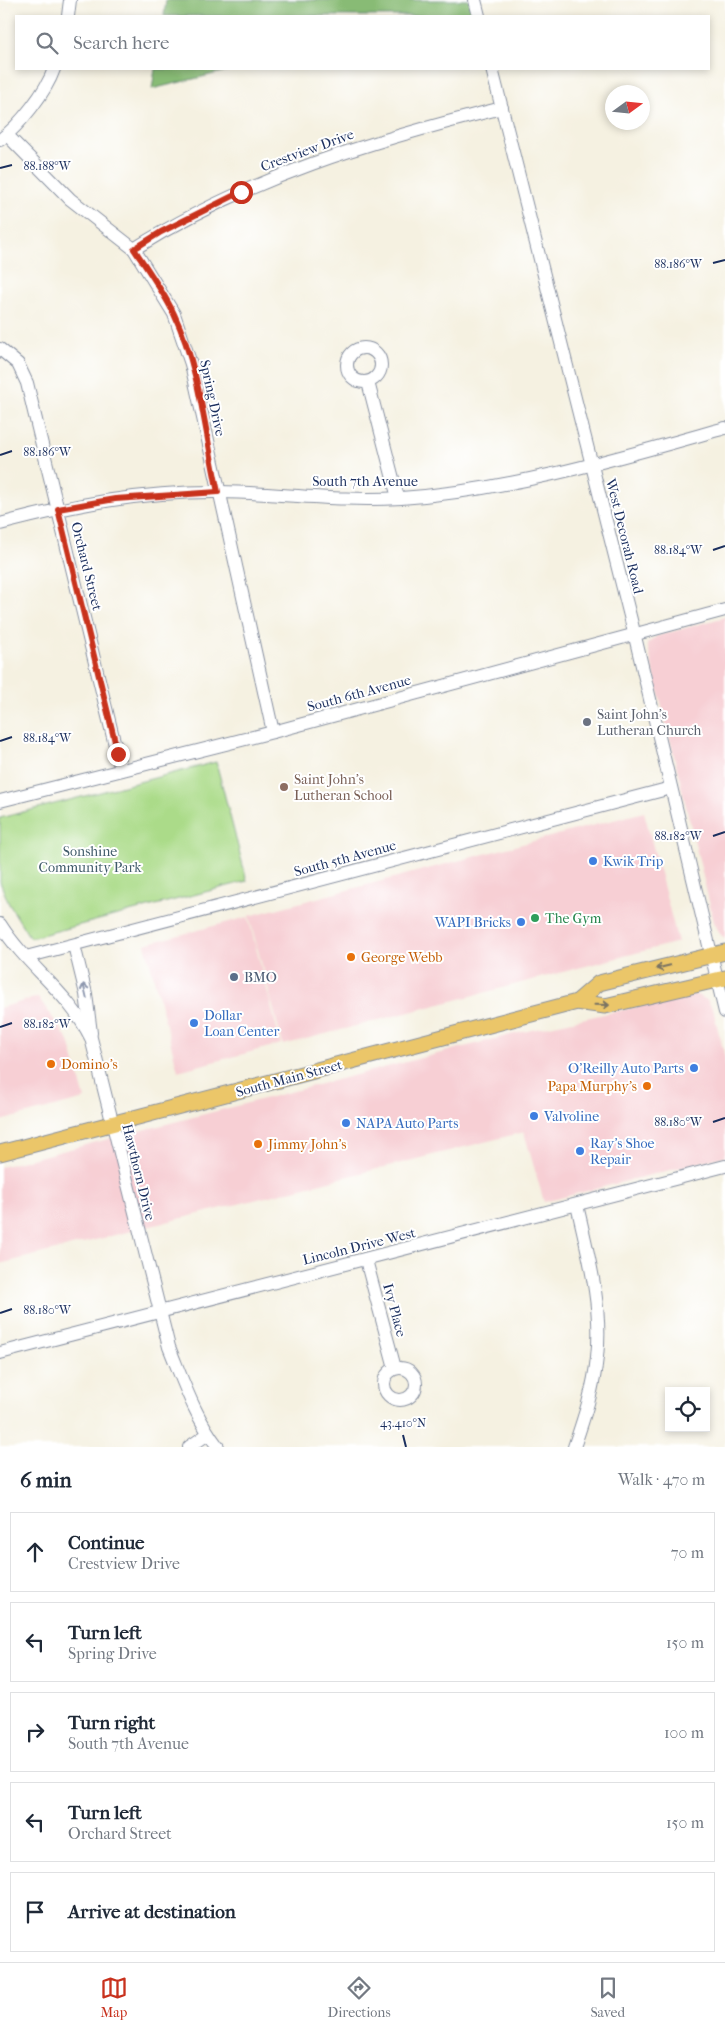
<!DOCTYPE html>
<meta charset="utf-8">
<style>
body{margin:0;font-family:"IM FELL French Canon",serif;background:#f2f2f3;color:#1f2937}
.controls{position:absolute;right:15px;bottom:15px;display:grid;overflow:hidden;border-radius:0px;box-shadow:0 2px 8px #0003}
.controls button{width:45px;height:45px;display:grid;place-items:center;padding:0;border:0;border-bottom:1px solid #e0e1e3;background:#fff;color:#1f2937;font:25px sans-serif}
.compass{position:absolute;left:605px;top:85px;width:45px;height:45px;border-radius:50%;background:#fff;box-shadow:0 2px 8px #0003;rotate:75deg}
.stop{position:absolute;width:15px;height:15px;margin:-11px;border:4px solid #c8321e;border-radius:50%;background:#fff}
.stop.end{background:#c8321e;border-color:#fff;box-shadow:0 1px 5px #0008}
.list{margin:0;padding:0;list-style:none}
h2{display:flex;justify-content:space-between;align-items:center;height:65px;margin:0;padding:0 20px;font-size:21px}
h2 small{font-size:16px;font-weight:400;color:#747a83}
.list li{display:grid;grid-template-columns:32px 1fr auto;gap:15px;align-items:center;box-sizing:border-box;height:80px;margin:0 10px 10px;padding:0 10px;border:1px solid #e0e1e3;border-radius:0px}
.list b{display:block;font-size:19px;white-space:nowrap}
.list p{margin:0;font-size:16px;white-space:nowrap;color:#747a83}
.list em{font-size:16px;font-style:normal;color:#747a83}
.icon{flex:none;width:28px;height:28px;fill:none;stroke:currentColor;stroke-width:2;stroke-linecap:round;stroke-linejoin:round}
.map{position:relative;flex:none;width:725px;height:1447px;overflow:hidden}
.search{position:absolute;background:#fff;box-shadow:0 2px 8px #0003;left:15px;right:15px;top:15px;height:55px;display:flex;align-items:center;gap:12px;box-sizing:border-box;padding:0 18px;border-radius:0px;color:#747a83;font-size:19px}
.sheet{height:515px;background:#fff}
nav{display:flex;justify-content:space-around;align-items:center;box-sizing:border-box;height:70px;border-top:1px solid #e0e1e3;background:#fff;font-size:14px;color:#747a83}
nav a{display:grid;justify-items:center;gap:2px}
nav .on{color:#c8321e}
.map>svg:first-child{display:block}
.built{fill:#f7cfd4}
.green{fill:#abdb89;stroke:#638574}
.forest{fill:#88bb75;stroke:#52756a}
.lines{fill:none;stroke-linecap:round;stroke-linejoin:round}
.minor-casing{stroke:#8890a0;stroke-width:14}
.major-casing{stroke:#8890a0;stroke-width:17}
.minor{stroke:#fff;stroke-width:12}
.major{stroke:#ebc669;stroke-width:15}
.oneway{stroke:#797363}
.oneway2{stroke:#8d97ae}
.route{stroke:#c8321e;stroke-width:6}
.ticks{fill:none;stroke:#1b2f5e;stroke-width:2}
.worship-dot{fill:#6b7280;stroke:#fff;stroke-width:2}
.education-dot{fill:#8d6e63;stroke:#fff;stroke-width:2}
.shop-dot{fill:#3f7fe0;stroke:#fff;stroke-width:2}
.leisure-dot{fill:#2e9e5b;stroke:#fff;stroke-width:2}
.food-dot{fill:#e8710a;stroke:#fff;stroke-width:2}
.service-dot{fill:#5c6f8a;stroke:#fff;stroke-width:2}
.labels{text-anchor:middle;stroke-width:4;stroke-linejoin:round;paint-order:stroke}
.street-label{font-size:14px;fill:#1b2f5e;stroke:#fff}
.worship-label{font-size:14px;fill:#5b616d;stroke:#fff;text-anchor:start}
.education-label{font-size:14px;fill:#785e54;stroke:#fff;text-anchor:start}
.park-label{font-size:14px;fill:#3f5a69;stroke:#fff}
.shop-label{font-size:14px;fill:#366cbe;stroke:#fff;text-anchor:start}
.leisure-label{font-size:14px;fill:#27864d;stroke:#fff;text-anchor:start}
.food-label{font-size:14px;fill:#c56008;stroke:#fff;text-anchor:start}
.service-label{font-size:14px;fill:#4e5e75;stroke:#fff;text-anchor:start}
.ticks-label{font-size:12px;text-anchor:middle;fill:#1b2f5e;stroke:#fff;stroke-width:4;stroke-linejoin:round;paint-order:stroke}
</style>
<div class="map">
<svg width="725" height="1447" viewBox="0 0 725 1447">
<rect width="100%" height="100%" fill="#fff"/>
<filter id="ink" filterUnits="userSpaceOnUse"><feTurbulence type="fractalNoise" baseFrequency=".02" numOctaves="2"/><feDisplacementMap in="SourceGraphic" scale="10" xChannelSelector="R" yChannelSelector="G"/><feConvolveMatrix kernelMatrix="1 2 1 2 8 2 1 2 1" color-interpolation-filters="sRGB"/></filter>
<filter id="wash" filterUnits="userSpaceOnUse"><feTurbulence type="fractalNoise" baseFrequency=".0096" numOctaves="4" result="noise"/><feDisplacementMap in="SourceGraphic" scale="20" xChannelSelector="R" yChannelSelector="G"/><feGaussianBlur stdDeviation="1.12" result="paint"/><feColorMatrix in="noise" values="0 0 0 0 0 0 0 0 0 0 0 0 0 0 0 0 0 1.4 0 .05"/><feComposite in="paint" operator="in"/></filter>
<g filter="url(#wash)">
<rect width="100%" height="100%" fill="#f5f1e1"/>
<g class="built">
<polygon points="725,617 725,938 720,934 714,922 647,644 657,636"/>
<polygon points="644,812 678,942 283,1045 249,916"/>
<polygon points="248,917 281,1044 178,1071 145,944"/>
<polygon points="695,994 707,1000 713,1009 725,1058 725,1156 544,1202 524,1132 0,1264 0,1167 518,1033"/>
<polygon points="38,997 69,1041 85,1099 0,1121 0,1008"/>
</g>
<polygon class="green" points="216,762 247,881 30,938 9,904 0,882 0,818"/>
<g class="forest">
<polygon points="166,0 469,0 471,11 451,16 164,16"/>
<polygon points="155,69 235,69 152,89"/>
</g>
</g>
<g filter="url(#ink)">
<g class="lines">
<defs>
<g id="minor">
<polyline points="475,0 479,16"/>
<polyline points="68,16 70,0"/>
<polyline points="492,69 631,620 725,1012"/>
<polyline points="7,135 70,199 134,249 174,314 191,364 273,732"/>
<path d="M0 140C20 125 46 92 54 69"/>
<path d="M134 249C247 178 373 140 502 108"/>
<circle cx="364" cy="365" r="17"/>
<polyline points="0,349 18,364 27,383 121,770"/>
<polyline points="368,382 398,498"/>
<path d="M0 524C72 505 144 491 220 492 280 493 341 502 401 498 512 490 618 458 725 428"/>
<polyline points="0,801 273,732 725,610"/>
<path d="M0 924C27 967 67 990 91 1038L169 1347C183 1381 195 1417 218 1447"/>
<polyline points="74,945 86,994 91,1033"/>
<polyline points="26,957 671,788"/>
<polyline points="366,1260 395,1368"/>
<polyline points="0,1353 725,1166"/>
<circle cx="400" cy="1384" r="16"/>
<polyline points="189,1447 208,1434"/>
<path d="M574 1447C584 1418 594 1388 597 1357 603 1307 588 1254 577 1205"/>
</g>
<g id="major">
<polyline points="577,1002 599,983 725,952"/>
<polyline points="0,1153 577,1002 605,1006 725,978"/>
</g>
</defs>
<use href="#minor" class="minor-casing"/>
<use href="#major" class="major-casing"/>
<use href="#minor" class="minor"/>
<use href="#major" class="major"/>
</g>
<defs><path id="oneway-shaft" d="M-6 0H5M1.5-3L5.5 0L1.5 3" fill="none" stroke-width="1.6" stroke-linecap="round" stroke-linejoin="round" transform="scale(1.25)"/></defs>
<g class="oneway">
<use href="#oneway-shaft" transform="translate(663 967) rotate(166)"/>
<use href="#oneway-shaft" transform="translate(602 1005) rotate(1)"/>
</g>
<use class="oneway2" href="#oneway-shaft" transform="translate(85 991) rotate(-103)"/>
</g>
<g class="lines" filter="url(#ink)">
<path class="route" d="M118 754 58 509 115 499 218 492C205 433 200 369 174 314 163 291 148 270 134 249L161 232 241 192"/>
</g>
<path class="ticks" d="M0 168 12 165M713 263 725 260M0 455 12 451M713 550 725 546M0 741 12 737M713 836 725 832M0 1027 12 1023M713 1122 725 1118M0 1313 12 1309M403 1435 406 1447"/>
<circle class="worship-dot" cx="587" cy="722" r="5"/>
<circle class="education-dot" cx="284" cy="787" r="5"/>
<g class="shop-dot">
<circle cx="593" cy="861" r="5"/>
<circle cx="521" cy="922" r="5"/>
<circle cx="194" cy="1023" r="5"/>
<circle cx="694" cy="1068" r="5"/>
<circle cx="534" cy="1116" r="5"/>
<circle cx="346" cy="1123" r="5"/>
<circle cx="580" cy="1151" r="5"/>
</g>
<circle class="leisure-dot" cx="535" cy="918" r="5"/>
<g class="food-dot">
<circle cx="351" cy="957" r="5"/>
<circle cx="51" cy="1064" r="5"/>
<circle cx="647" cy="1086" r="5"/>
<circle cx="258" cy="1144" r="5"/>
</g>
<circle class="service-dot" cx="234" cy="977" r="5"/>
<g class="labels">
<g class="street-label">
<text transform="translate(307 150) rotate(-20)" y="5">Crestview Drive</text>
<text transform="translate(213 398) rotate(78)" y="5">Spring Drive</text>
<text x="365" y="486">South 7th Avenue</text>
<text transform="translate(625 536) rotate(76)" y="5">West Decorah Road</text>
<text transform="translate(87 566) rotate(76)" y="5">Orchard Street</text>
<text transform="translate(359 693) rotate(-15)" y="5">South 6th Avenue</text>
<text transform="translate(345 858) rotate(-15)" y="5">South 5th Avenue</text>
<text transform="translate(289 1078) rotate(-15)" y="5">South Main Street</text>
<text transform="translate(139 1172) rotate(76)" y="5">Hawthorn Drive</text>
<text transform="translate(359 1246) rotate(-14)" y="5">Lincoln Drive West</text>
<text transform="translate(395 1310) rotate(75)" y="5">Ivy Place</text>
</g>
<g class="worship-label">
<text x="597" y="719">Saint John's<tspan x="597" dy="16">Lutheran Church</tspan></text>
</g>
<g class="education-label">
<text x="294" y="784">Saint John's<tspan x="294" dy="16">Lutheran School</tspan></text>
</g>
<g class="park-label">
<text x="90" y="856">Sonshine<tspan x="90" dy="16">Community Park</tspan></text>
</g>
<g class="shop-label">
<text x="603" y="866">Kwik Trip</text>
<text x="511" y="927" text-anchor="end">WAPI Bricks</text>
<text x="204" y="1020">Dollar<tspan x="204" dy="16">Loan Center</tspan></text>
<text x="684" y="1073" text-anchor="end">O'Reilly Auto Parts</text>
<text x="544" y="1121">Valvoline</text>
<text x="356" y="1128">NAPA Auto Parts</text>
<text x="590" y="1148">Ray's Shoe<tspan x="590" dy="16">Repair</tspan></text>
</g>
<g class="leisure-label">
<text x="545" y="923">The Gym</text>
</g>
<g class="food-label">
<text x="361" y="962">George Webb</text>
<text x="61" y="1069">Domino's</text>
<text x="637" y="1091" text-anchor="end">Papa Murphy's</text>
<text x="268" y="1149">Jimmy John's</text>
</g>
<g class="service-label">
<text x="244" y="982">BMO</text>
</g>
</g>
<g class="ticks-label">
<text x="47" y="170">88.188°W</text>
<text x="678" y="268">88.186°W</text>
<text x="47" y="456">88.186°W</text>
<text x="678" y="554">88.184°W</text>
<text x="47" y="742">88.184°W</text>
<text x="678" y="840">88.182°W</text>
<text x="47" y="1028">88.182°W</text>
<text x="678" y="1126">88.180°W</text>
<text x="47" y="1314">88.180°W</text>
<text x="403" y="1427">43.410°N</text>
</g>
</svg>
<div class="controls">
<button><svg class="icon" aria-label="locate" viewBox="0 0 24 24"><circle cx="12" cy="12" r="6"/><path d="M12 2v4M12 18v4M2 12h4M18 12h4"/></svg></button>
</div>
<svg class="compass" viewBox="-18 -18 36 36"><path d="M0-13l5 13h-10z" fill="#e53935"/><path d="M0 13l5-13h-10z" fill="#747a83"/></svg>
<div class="stop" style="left:241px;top:192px"></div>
<div class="stop end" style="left:118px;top:754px"></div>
<div class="search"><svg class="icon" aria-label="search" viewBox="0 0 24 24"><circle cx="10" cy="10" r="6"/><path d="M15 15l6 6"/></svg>Search here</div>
</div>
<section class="sheet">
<h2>6 min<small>Walk · 470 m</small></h2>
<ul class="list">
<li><svg class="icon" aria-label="ahead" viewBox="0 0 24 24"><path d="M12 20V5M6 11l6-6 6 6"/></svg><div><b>Continue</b><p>Crestview Drive</p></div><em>70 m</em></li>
<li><svg class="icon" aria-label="left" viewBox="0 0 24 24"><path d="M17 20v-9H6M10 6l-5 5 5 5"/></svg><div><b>Turn left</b><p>Spring Drive</p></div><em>150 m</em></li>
<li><svg class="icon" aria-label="right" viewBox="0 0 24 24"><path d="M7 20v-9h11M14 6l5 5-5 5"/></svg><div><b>Turn right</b><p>South 7th Avenue</p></div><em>100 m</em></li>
<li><svg class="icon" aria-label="left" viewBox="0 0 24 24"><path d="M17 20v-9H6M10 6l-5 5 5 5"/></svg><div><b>Turn left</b><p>Orchard Street</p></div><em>150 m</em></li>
<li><svg class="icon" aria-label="arrive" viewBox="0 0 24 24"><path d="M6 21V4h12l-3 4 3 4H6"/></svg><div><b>Arrive at destination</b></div></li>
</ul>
</section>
<nav>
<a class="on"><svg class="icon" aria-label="map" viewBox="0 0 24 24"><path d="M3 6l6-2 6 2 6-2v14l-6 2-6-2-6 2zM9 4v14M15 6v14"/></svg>Map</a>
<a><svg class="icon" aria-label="directions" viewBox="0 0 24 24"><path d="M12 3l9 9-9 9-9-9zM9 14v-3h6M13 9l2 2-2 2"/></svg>Directions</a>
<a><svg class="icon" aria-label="saved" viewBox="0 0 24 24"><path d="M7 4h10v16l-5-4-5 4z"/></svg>Saved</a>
</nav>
